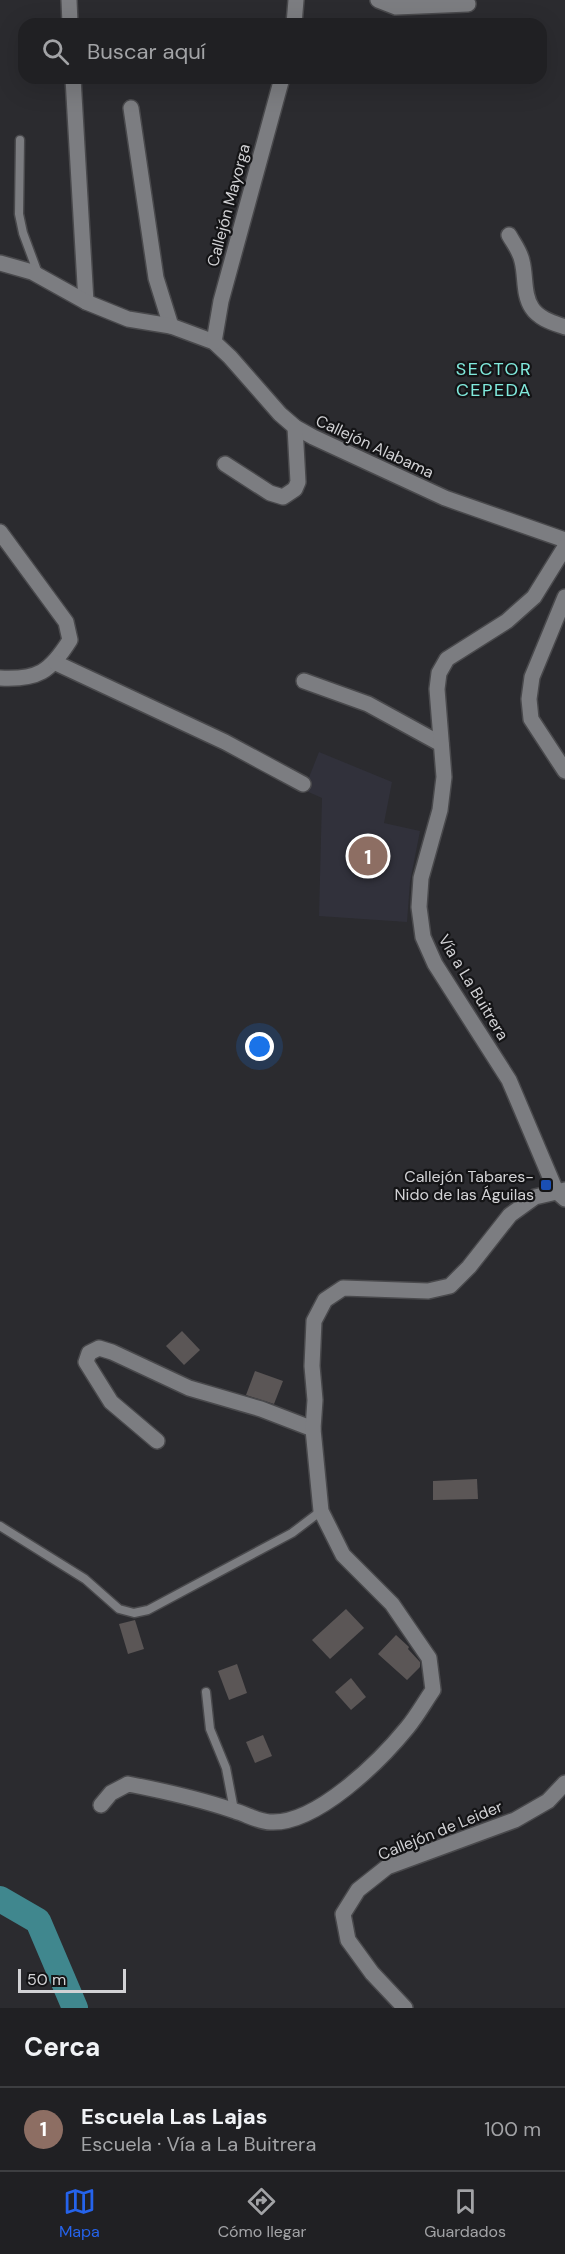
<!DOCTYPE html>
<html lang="es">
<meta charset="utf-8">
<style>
body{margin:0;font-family:"DM Sans",sans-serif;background:#2d2d30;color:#f1f3f6}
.scale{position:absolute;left:18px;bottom:15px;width:108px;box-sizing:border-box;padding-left:6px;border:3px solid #d2d2d5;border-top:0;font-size:16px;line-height:21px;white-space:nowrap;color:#d2d2d5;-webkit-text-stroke:4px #141416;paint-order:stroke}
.you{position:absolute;left:260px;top:1047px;width:21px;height:21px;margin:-15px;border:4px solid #fff;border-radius:50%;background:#1a73e8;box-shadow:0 0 0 9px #1a73e833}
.badge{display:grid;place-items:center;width:39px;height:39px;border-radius:50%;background:#2563eb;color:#fff;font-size:20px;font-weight:700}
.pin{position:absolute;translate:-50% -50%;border:3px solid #fff;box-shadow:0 2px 6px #0006}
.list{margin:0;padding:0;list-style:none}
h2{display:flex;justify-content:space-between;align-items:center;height:78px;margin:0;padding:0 24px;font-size:26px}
h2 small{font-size:20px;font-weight:400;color:#a2a3a6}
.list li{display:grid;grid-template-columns:39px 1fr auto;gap:18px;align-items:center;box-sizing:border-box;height:84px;padding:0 24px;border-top:2px solid #3d3e41}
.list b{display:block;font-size:22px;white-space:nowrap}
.list p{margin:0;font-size:20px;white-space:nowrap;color:#a2a3a6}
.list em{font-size:20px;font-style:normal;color:#a2a3a6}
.icon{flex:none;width:33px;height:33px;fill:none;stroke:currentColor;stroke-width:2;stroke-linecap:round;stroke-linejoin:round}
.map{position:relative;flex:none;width:565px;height:2008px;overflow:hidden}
.search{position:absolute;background:#202023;box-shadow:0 6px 24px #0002;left:18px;right:18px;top:18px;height:66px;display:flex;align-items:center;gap:15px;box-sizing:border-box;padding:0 21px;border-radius:18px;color:#a2a3a6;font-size:22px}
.sheet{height:162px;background:#202023}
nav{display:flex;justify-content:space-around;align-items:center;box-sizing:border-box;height:84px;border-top:2px solid #3d3e41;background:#202023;font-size:16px;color:#a2a3a6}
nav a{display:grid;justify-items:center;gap:3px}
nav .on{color:#2563eb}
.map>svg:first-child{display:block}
.built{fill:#31313b}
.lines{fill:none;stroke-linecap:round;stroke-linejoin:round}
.river{stroke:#40878e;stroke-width:26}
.building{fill:#5b5656}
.lane-casing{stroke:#49494c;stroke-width:11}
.street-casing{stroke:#49494c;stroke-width:18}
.secondary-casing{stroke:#49494c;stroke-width:18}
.lane{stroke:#7c7d81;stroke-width:8}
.street{stroke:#7c7d81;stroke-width:15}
.secondary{stroke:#7c7d81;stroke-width:15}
.transit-dot{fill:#1a4fb4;stroke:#141416;stroke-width:2}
.labels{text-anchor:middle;stroke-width:4.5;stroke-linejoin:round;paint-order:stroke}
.street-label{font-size:16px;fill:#d2d2d5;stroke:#141416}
.poi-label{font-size:16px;fill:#d2d2d5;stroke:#141416;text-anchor:end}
.neighbourhood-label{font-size:18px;letter-spacing:1.5px;fill:#81eadd;stroke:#141416}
</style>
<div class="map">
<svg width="565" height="2008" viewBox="0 0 565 2008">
<rect width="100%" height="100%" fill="#2b2b2f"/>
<polygon class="built" points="319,752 392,782 384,823 420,831 410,882 407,922 319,916 322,798 304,790"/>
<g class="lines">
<polyline class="river" points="0,1899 38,1921 75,2008"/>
</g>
<g class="building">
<polygon points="182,1331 200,1350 184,1365 166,1346"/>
<polygon points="255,1371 283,1381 274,1404 246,1395"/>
<polygon points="477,1479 478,1499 433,1500 433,1481"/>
<polygon points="346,1609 364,1628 330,1659 312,1640"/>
<polygon points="135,1620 144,1649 128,1654 119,1624"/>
<polygon points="396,1635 409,1647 408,1649 420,1662 420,1667 407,1680 378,1654"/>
<polygon points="237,1664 247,1693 229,1700 218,1671"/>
<polygon points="351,1678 366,1697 351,1710 335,1692"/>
<polygon points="263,1735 272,1756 255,1763 246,1742"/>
</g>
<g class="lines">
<defs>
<g id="lane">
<polyline points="20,140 19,214 23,233 39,276"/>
<polyline points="0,1526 85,1579 119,1609 134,1613 148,1610 292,1533 321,1511"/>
<polyline points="206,1692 210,1729 226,1768 234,1810"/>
</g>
<g id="street">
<polyline points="69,0 70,24"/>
<polyline points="378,0 396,7 468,4"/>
<polyline points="294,24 296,0"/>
<polyline points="73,78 86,302"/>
<polyline points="131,108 156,278 171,326"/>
<path d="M509 235C514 244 520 251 522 261 526 276 523 295 532 308 539 319 554 323 565 327"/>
<polyline points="0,263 32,272 86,302 128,319 171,326 214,342 230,357 280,414 295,427 313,437 445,498 565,540"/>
<polyline points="214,342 221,301 282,78"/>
<polyline points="225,464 270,493 283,497 295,489 298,482 295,427"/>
<path d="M0 532 66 622 70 640C50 672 38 680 0 678"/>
<polyline points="565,597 532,677 529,699 531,719 565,771"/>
<polyline points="56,663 225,742 303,784"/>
<polyline points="304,681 368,704 441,744"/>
<polyline points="157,1441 111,1402 86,1362 89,1353 99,1348 112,1352 189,1388 261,1409 313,1429"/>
<path d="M101 1805 111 1793 128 1784C164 1791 200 1799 235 1811 246 1814 259 1822 270 1822 316 1825 380 1761 407 1728 417 1716 424 1703 433 1690L429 1658 392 1604 343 1555 321 1511 313 1429 315 1400 312 1366 314 1321 325 1300 343 1288 428 1291 450 1286 469 1267 510 1215 535 1197 565 1190"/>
<polyline points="405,2008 372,1973 348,1940 343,1914 358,1890 387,1867 515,1820 548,1801 565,1783"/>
</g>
<polyline id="secondary" points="565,547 534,597 507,621 447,659 439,673 437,689 444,777 440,810 421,878 419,907 423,937 435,964 509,1080 556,1191 565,1199"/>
</defs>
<use href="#lane" class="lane-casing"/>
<use href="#street" class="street-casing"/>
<use href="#secondary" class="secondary-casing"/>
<use href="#lane" class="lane"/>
<use href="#street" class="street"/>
<use href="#secondary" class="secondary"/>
</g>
<rect class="transit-dot" x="540" y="1179" width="12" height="12" rx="3"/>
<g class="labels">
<g class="street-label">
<text transform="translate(228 205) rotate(-75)" y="6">Callejón Mayorga</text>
<text transform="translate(375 446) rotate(25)" y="6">Callejón Alabama</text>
<text transform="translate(474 987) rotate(59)" y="6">Vía a La Buitrera</text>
<text transform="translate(440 1830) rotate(-22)" y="6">Callejón de Leider</text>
</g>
<g class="poi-label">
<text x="534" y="1182">Callejón Tabares-<tspan x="534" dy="18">Nido de las Águilas</tspan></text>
</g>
<g class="neighbourhood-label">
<text x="494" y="375">SECTOR<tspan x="494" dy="21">CEPEDA</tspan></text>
</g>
</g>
</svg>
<div class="scale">50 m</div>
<div class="you"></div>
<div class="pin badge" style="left:368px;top:856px;background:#8d6e63">1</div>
<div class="search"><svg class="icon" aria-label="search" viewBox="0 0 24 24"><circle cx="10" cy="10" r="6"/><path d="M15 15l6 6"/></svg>Buscar aquí</div>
</div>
<section class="sheet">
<h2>Cerca<small></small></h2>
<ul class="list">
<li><span class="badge" style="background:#8d6e63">1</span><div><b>Escuela Las Lajas</b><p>Escuela · Vía a La Buitrera</p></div><em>100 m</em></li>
</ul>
</section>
<nav>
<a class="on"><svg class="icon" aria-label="map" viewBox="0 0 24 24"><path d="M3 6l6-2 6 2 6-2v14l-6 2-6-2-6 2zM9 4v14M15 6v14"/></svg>Mapa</a>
<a><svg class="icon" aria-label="directions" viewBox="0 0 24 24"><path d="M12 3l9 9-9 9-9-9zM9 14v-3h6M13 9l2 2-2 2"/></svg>Cómo llegar</a>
<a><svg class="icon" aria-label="saved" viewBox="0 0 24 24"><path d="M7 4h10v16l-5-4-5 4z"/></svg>Guardados</a>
</nav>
